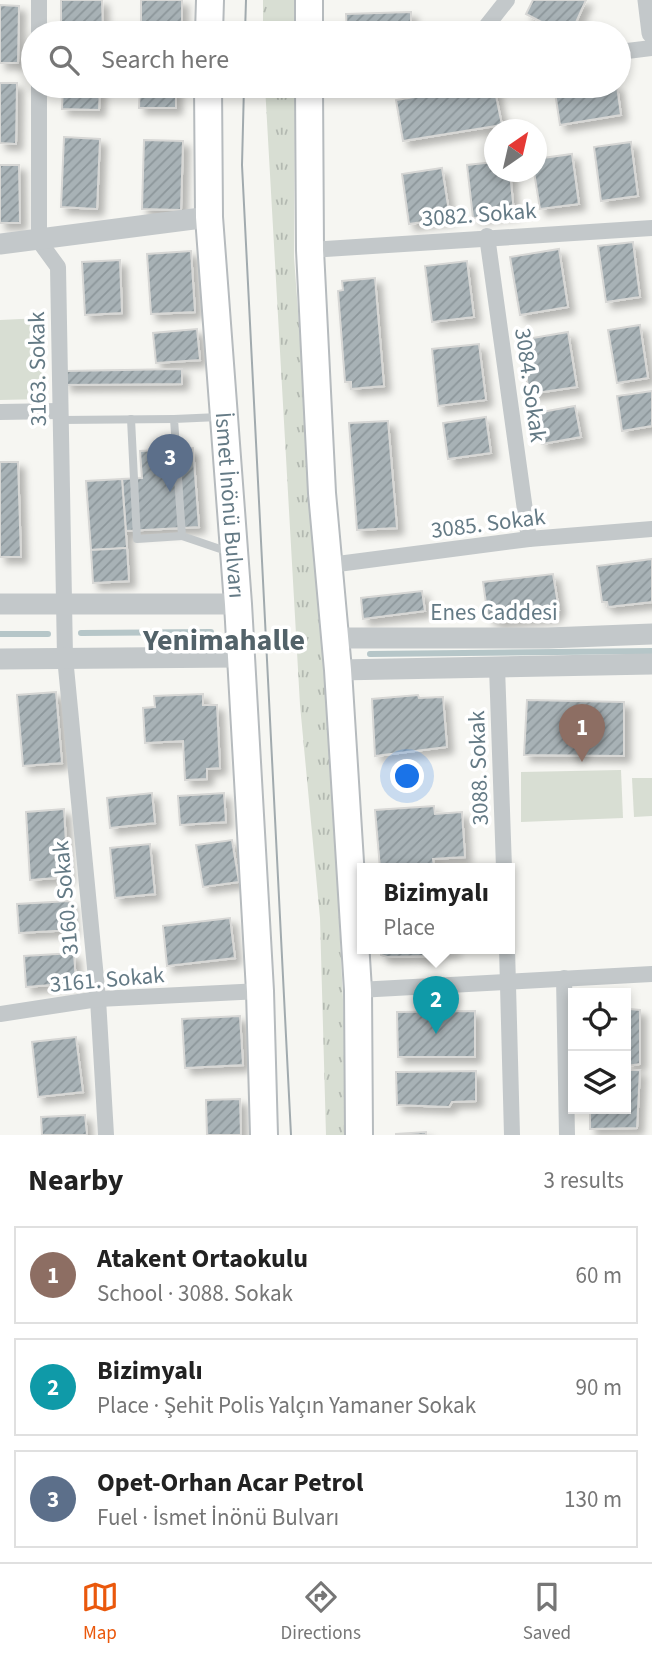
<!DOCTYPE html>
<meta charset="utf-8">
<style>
body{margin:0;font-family:"Source Sans 3",sans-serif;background:#f6f6f6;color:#222}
.controls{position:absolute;right:21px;bottom:21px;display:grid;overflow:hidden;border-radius:0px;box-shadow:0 4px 10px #0003}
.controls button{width:63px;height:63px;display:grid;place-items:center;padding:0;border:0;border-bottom:2px solid #e0e0e0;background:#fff;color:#222;font:35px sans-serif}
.compass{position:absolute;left:484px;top:119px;width:63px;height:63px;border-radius:50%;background:#fff;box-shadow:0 4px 10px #0003;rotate:34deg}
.you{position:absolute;left:408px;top:777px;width:24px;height:24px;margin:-18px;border:5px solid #fff;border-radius:50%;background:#1a73e8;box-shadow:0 0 0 10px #1a73e833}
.badge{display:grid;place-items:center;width:46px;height:46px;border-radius:50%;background:#ea580c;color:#fff;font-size:23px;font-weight:700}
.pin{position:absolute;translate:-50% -58px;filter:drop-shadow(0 2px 4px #0008)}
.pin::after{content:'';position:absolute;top:37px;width:24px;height:21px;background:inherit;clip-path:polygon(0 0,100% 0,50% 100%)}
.popup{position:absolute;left:357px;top:863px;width:158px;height:91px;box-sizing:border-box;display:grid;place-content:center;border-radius:0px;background:#fff;filter:drop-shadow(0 2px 5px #0005);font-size:23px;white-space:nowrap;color:#767676}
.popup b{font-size:26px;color:#222}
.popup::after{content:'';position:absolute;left:50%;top:100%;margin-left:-14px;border:14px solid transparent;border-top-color:#fff}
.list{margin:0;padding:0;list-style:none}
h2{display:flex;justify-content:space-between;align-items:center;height:91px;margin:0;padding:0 28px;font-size:30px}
h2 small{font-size:23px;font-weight:400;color:#767676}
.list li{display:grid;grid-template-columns:46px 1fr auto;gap:21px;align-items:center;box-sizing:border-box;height:98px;margin:0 14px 14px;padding:0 14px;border:2px solid #e0e0e0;border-radius:0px}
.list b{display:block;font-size:26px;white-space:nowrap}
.list p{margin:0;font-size:23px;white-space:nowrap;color:#767676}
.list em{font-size:23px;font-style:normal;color:#767676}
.icon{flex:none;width:38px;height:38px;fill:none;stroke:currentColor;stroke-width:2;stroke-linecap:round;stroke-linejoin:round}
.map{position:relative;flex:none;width:652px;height:1135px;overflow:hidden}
.search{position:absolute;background:#fff;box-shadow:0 4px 10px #0003;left:21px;right:21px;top:21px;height:77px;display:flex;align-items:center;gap:18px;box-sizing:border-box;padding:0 24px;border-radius:38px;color:#767676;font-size:26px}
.sheet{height:427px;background:#fff}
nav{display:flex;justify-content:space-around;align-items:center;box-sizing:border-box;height:98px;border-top:2px solid #e0e0e0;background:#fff;font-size:19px;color:#767676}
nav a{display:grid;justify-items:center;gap:4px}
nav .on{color:#ea580c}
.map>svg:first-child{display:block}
.grass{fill:url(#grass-tufts)}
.park{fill:#d8ded3}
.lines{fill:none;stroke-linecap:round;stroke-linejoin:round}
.stream{stroke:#b6c6c8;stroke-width:6}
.building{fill:url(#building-hatch);stroke:#d7d7d5;stroke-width:2;filter:url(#shadow)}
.primary-casing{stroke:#b6bbbe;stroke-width:30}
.service{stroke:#c3c8ca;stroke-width:8}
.minor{stroke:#c3c8ca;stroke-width:16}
.tertiary{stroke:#c3c8ca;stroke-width:21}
.primary{stroke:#fff;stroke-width:26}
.tram{stroke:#a1aaae;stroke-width:2}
.labels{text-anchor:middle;stroke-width:7;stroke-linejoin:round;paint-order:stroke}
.street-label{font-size:23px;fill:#647a85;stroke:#fff}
.district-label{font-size:30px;font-weight:bold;fill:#526269;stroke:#fff}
</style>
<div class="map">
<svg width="652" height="1135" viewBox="0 0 652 1135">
<defs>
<pattern id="grass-tufts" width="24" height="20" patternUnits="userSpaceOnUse" patternTransform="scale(1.75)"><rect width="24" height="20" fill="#d8ded3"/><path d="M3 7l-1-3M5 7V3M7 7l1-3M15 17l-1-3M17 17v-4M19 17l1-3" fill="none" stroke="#b3b9b1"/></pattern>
<pattern id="building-hatch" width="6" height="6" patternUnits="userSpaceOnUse" patternTransform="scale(1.75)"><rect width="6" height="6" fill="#a8b2b6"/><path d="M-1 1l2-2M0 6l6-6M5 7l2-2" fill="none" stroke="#8c969a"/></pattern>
<filter id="shadow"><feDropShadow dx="6" dy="6" stdDeviation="3.5" flood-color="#0004"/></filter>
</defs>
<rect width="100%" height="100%" fill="#f6f6f2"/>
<g class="grass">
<rect x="263" y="0" width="32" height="33"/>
<polygon points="265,86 295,86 294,257 332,771 344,1020 346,1135 326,1135 320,918 300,705"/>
</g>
<g class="park">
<polygon points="42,318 44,399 0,400 0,320"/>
<polygon points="621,770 623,818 521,822 521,772"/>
<polygon points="632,778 652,778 652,816 634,817"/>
</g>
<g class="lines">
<g class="stream">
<polyline points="81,633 211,632"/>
<polyline points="0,634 48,634"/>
<polyline points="370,654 652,651"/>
</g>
</g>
<g class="building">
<polygon points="61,0 102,0 103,33 61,33"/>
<rect x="141" y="0" width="41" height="33"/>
<polygon points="533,0 586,0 574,27 553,28 526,14"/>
<polygon points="0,5 19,6 18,63 0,63"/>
<polygon points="411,12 411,33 347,33 346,14"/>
<polygon points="0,83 17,83 16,144 0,143"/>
<polygon points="63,86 100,86 99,110 62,109"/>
<polygon points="140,86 176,86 176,108 139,108"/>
<polygon points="483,86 494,86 502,125 403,141 396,100"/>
<polygon points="554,86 617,86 621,115 560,125"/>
<polygon points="64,137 100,139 97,209 61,207"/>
<polygon points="144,140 183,141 181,210 142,209"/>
<polygon points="631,142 638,196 601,201 594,147"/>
<polygon points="572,154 579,204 540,209 534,172 536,159"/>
<polygon points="494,162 494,172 510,172 514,213 473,218 467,165"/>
<polygon points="0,165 19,165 20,223 0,223"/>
<polygon points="442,168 450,218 409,224 402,174"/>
<polygon points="633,242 640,297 606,302 598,246"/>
<polygon points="559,249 568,307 520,315 510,257"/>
<polygon points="191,251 195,312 151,314 147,254"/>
<polygon points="120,260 122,313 85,315 82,262"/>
<polygon points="467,261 474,317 432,322 425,266"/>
<polygon points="375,278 384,386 351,389 351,382 345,382 338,291 343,290 342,281"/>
<polygon points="640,325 648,378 617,383 608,330"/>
<polygon points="197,329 200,360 156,363 153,333"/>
<polygon points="568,332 577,387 529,394 521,340"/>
<polygon points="479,344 486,400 438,406 432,349"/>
<polygon points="182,369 182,384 65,385 65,371"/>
<polygon points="652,391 652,426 622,431 617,396"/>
<polygon points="575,406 581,437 542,444 536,413"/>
<polygon points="486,417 491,453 448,459 443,423"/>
<polygon points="388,421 397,528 357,530 349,423"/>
<polygon points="193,448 199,527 126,531 122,479 142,478 140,451"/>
<polygon points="0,462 18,462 21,557 0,557"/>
<polygon points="122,479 127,548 91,550 86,481"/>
<polygon points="127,548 129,581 93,583 91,550"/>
<polygon points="652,559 652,602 608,607 607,602 602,602 597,566"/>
<polygon points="553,574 559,610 554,611 555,616 495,622 494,618 488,618 483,582"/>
<polygon points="422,591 425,611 363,619 361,598"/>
<polygon points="56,692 62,763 23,766 17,695"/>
<polygon points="203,694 203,705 217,705 220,768 207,769 207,779 185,780 183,741 145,743 143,708 155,707 154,696"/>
<polygon points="418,695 419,698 443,697 447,747 375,756 372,699"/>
<polygon points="527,700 624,702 624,756 524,755"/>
<polygon points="152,793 155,823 110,828 107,798"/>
<polygon points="224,793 226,822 180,825 178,796"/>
<polygon points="434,806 435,814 462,812 465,857 433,859 434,866 380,868 375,810"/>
<polygon points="64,809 68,877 30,880 26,812"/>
<polygon points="232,840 239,882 203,887 196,845"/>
<polygon points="150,844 155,894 115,898 110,848"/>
<polygon points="70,901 72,930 19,933 17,904"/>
<polygon points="230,918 235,958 167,966 163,926"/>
<polygon points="381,948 454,948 454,951 432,952 430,956 387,957 381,955"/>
<polygon points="74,953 76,983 26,987 24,956"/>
<polygon points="629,1009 640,1010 640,1064 627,1066 626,1012"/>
<polygon points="475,1011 475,1057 398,1057 397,1012"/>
<polygon points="240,1016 243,1065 185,1068 182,1019"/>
<polygon points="76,1037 83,1092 38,1097 32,1042"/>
<polygon points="626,1070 640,1070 637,1128 590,1129 590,1109 626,1109"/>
<polygon points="476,1071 476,1101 452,1102 449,1107 397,1105 396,1072"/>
<polygon points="240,1099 241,1135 207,1135 206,1100"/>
<polygon points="85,1115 87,1135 42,1135 41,1117"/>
<polygon points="426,1132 426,1135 396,1135 396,1134"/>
</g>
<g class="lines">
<defs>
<g id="primary">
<polyline points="209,33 210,0"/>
<polyline points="309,33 309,0"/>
<path id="s1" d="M208 86 209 217 238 604 260 991 264 1135"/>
<polyline points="309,86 310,250 322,493 338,670 358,990 359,1135"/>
</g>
</defs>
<use href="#primary" class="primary-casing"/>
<g class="service">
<polyline points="219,417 174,419 182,536 229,552"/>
<polyline points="131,419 137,539 182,536"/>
<polyline points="61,420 174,419"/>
</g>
<g class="minor">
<polyline points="39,33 39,0"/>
<polyline points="481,33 507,0"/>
<polyline points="619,52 652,48"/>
<polyline points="39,86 39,241 58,267 65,657 98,999 106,1135"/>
<polyline points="309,89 339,86"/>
<polyline points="487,236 529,539"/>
<polyline points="310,250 652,228"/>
<polyline points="0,412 59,411"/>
<polyline points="330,565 529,539 652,529"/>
<polyline points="497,667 504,868"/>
<polyline points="507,948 512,1135"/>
<polyline points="564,978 567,1135"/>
<polyline points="358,990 652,974"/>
<polyline points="0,1014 98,999 260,991"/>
</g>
<g class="tertiary">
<polyline points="648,0 652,33"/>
<polyline points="0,244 209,217"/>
<polyline points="0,604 238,604"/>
<polyline points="335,638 548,638 652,634"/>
<polyline points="0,659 239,657"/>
<polyline points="338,670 652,664"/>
</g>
<use href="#primary" class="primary"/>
<g class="tram">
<polyline points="245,33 246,0"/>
<polyline points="244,86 242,165 291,1135"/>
</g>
</g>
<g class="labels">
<g class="street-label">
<text transform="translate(479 214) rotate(-4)" y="8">3082. Sokak</text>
<text transform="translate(37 369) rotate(-91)" y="8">3163. Sokak</text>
<text transform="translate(531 385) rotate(82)" y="8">3084. Sokak</text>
<text dy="8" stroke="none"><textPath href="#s1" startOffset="420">İsmet İnönü Bulvarı</textPath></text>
<text transform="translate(488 523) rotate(-7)" y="8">3085. Sokak</text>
<text x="494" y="620">Enes Caddesi</text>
<text transform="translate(478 768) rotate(-92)" y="8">3088. Sokak</text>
<text transform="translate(65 898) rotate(-95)" y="8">3160. Sokak</text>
<text transform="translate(107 979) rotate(-5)" y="8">3161. Sokak</text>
</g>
<g class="district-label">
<text x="224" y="650">Yenimahalle</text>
</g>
</g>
</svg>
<div class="controls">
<button><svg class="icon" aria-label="locate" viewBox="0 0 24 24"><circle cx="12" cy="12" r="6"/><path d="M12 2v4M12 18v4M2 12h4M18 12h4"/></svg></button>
<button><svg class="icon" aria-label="layers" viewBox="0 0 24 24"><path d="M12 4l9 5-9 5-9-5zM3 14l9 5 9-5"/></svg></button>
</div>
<svg class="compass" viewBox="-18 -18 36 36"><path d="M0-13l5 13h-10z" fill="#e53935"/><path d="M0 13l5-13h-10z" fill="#767676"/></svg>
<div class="you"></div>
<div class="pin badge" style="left:582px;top:762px;background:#8d6e63">1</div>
<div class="pin badge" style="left:436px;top:1034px;background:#0f9aa8">2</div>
<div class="popup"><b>Bizimyalı</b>Place</div>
<div class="pin badge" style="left:170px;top:492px;background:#5c6f8a">3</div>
<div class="search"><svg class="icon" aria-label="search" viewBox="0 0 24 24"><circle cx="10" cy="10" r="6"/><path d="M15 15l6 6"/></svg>Search here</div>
</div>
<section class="sheet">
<h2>Nearby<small>3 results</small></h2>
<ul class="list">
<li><span class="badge" style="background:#8d6e63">1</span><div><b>Atakent Ortaokulu</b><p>School · 3088. Sokak</p></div><em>60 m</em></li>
<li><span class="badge" style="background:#0f9aa8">2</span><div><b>Bizimyalı</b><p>Place · Şehit Polis Yalçın Yamaner Sokak</p></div><em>90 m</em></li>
<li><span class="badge" style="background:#5c6f8a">3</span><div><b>Opet-Orhan Acar Petrol</b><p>Fuel · İsmet İnönü Bulvarı</p></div><em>130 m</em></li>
</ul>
</section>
<nav>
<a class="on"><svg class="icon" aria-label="map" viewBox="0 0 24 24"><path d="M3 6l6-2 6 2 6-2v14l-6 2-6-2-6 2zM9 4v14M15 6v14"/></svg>Map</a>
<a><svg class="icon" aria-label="directions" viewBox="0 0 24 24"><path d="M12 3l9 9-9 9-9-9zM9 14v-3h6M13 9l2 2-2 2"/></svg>Directions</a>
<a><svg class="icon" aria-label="saved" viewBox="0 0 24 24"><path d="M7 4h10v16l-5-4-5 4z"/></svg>Saved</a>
</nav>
